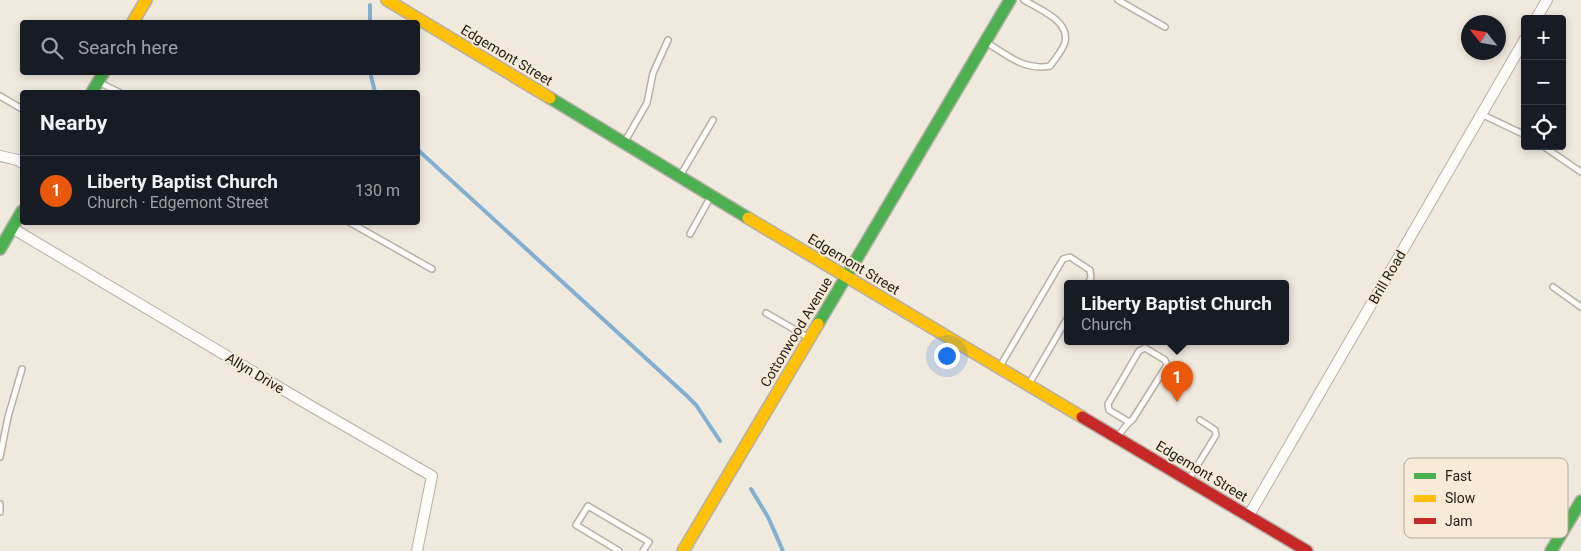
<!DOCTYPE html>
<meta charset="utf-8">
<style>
body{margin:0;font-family:Roboto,sans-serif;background:#242831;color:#f1f3f6}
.controls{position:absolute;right:15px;top:15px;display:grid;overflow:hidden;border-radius:5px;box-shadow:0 2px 8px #0003}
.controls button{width:45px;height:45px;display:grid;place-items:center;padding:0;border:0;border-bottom:1px solid #363941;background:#171b24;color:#f1f3f6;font:25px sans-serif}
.compass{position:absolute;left:1461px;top:15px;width:45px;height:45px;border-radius:50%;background:#171b24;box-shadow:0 2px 8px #0003;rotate:301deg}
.you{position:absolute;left:946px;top:355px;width:18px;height:18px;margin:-12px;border:4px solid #fff;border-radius:50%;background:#1a73e8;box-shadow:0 0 0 8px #1a73e833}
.badge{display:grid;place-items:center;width:32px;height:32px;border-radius:50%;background:#ea580c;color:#fff;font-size:16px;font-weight:700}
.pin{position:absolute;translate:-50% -41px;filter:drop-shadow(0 1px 2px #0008)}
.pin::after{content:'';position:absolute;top:26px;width:18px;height:15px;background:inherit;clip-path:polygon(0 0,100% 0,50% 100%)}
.popup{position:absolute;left:1064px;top:280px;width:225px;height:65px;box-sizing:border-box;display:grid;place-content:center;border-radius:5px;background:#171b24;filter:drop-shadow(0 1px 4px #0005);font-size:16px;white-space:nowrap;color:#9ea1a6}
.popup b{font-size:19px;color:#f1f3f6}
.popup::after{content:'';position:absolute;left:50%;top:100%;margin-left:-10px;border:10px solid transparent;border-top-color:#171b24}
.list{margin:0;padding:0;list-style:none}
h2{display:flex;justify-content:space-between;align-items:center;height:65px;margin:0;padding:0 20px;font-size:21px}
h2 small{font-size:16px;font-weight:400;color:#9ea1a6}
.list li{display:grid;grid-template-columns:32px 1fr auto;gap:15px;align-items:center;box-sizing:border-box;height:70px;padding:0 20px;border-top:1px solid #363941}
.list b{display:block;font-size:19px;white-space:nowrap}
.list p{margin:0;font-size:16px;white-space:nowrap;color:#9ea1a6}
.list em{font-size:16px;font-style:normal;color:#9ea1a6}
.icon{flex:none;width:28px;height:28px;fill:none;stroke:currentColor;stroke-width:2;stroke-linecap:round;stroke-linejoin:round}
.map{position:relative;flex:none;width:1581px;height:551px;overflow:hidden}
.search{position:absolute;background:#171b24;box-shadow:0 2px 8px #0003;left:20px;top:20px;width:400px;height:55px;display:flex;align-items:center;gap:12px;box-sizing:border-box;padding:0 18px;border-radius:5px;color:#9ea1a6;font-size:19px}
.panel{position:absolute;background:#171b24;box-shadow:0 2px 8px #0003;left:20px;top:90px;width:400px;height:135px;border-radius:5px}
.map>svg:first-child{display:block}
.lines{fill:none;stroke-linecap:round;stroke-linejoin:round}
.stream{stroke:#82b0d3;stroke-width:4}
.lane-casing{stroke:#b5b0a7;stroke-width:8}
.street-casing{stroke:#b5b0a7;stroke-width:12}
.fast-casing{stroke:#b5b0a7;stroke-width:14}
.slow-casing{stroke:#b5b0a7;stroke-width:14}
.jam-casing{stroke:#b5b0a7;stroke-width:14}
.lane{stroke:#fdfcfa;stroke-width:5}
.street{stroke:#fdfcfa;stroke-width:10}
.fast{stroke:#4caf50;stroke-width:11}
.slow{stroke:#ffc107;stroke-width:11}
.jam{stroke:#c62828;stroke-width:11}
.labels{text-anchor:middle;stroke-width:4;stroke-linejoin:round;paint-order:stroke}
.street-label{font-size:14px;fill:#201b14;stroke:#f7ead7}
.key{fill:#f7ead7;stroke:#b6ac9c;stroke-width:1}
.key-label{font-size:14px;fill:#201b14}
</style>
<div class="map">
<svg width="1581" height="551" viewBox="0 0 1581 551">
<rect width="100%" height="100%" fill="#f0e9de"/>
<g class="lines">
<g class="stream">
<polyline points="370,22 370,5"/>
<polyline points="370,72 375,92"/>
<polyline points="418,150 686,395 696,405 720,441"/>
<polyline points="751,489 768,517 783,551"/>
</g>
<defs>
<g id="lane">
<polyline points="1118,0 1165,27"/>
<path d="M986 42C1007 55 1024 71 1050 66 1055 59 1063 50 1065 42 1070 21 1039 9 1024 0"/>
<polyline points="98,82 119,92"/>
<polyline points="0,96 22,109"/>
<polyline points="1481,114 1525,135"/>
<polyline points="624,143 647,103 653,73 668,40"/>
<polyline points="1543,146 1581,172"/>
<polyline points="680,176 713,120"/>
<polyline points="349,222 432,269"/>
<polyline points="690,234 711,196"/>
<polyline points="1553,287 1581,307"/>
<polyline points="766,313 809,338"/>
<polyline points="999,368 1063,259 1070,257 1090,270 1091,278 1088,283"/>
<polyline points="1029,384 1068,317"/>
<path d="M1118 437C1122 430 1126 425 1133 419L1167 365 1165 360 1145 348 1139 351 1108 404 1109 410 1129 422"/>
<polyline points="0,457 8,417 22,369"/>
<polyline points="1189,479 1216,435 1215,430 1200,420"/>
<polyline points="0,504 0,512"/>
<polyline points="619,551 576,525 588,506 649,542 643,551"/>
</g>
<g id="street">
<polyline points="1536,19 1547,0"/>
<polyline points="0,156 18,160 22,163"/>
<polyline points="12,228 309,405 432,476 417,551"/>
<polyline points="1249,515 1525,39"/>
</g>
<g id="fast">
<polyline points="92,92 104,72"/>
<polyline points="550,98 748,218"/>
<polyline points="0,249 22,211"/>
<polyline points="818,324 1010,0"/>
<polyline points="1551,551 1581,501"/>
</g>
<g id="slow">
<polyline points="387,0 550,98"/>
<polyline points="133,22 146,0"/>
<polyline points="748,218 1082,417"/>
<polyline points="683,551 818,324"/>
</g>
<polyline id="jam" points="1082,417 1307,551"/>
</defs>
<use href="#lane" class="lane-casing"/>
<use href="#street" class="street-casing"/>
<use href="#fast" class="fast-casing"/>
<use href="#slow" class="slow-casing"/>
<use href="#jam" class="jam-casing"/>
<use href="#lane" class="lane"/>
<use href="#street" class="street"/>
<use href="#fast" class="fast"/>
<use href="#slow" class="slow"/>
<use href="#jam" class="jam"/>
</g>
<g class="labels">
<g class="street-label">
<text transform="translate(507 55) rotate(31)" y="5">Edgemont Street</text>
<text transform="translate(854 264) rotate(31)" y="5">Edgemont Street</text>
<text transform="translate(1387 277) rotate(-60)" y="5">Brill Road</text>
<text transform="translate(796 332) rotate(-59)" y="5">Cottonwood Avenue</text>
<text transform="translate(255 373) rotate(31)" y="5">Allyn Drive</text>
<text transform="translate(1202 471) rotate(31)" y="5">Edgemont Street</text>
</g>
</g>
<rect x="1404" y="458" width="164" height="80" rx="8" class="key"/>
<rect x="1414" y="473" width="22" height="6" fill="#4caf50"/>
<rect x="1414" y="495" width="22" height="7" fill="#ffc107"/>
<rect x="1414" y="518" width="22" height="6" fill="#c62828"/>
<g class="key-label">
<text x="1445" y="481">Fast</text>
<text x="1445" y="503">Slow</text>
<text x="1445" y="526">Jam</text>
</g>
</svg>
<div class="controls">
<button>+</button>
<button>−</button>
<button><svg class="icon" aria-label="locate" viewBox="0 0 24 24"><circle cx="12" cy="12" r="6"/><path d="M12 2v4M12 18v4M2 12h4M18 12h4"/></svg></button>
</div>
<svg class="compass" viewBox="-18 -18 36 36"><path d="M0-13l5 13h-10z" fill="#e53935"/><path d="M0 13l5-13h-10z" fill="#9ea1a6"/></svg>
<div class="you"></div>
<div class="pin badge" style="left:1177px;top:402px">1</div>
<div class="popup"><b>Liberty Baptist Church</b>Church</div>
<div class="search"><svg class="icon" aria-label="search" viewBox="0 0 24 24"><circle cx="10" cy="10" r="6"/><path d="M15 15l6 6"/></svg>Search here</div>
<section class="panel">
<h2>Nearby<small></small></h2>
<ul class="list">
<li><span class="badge">1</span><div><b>Liberty Baptist Church</b><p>Church · Edgemont Street</p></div><em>130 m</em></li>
</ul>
</section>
</div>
